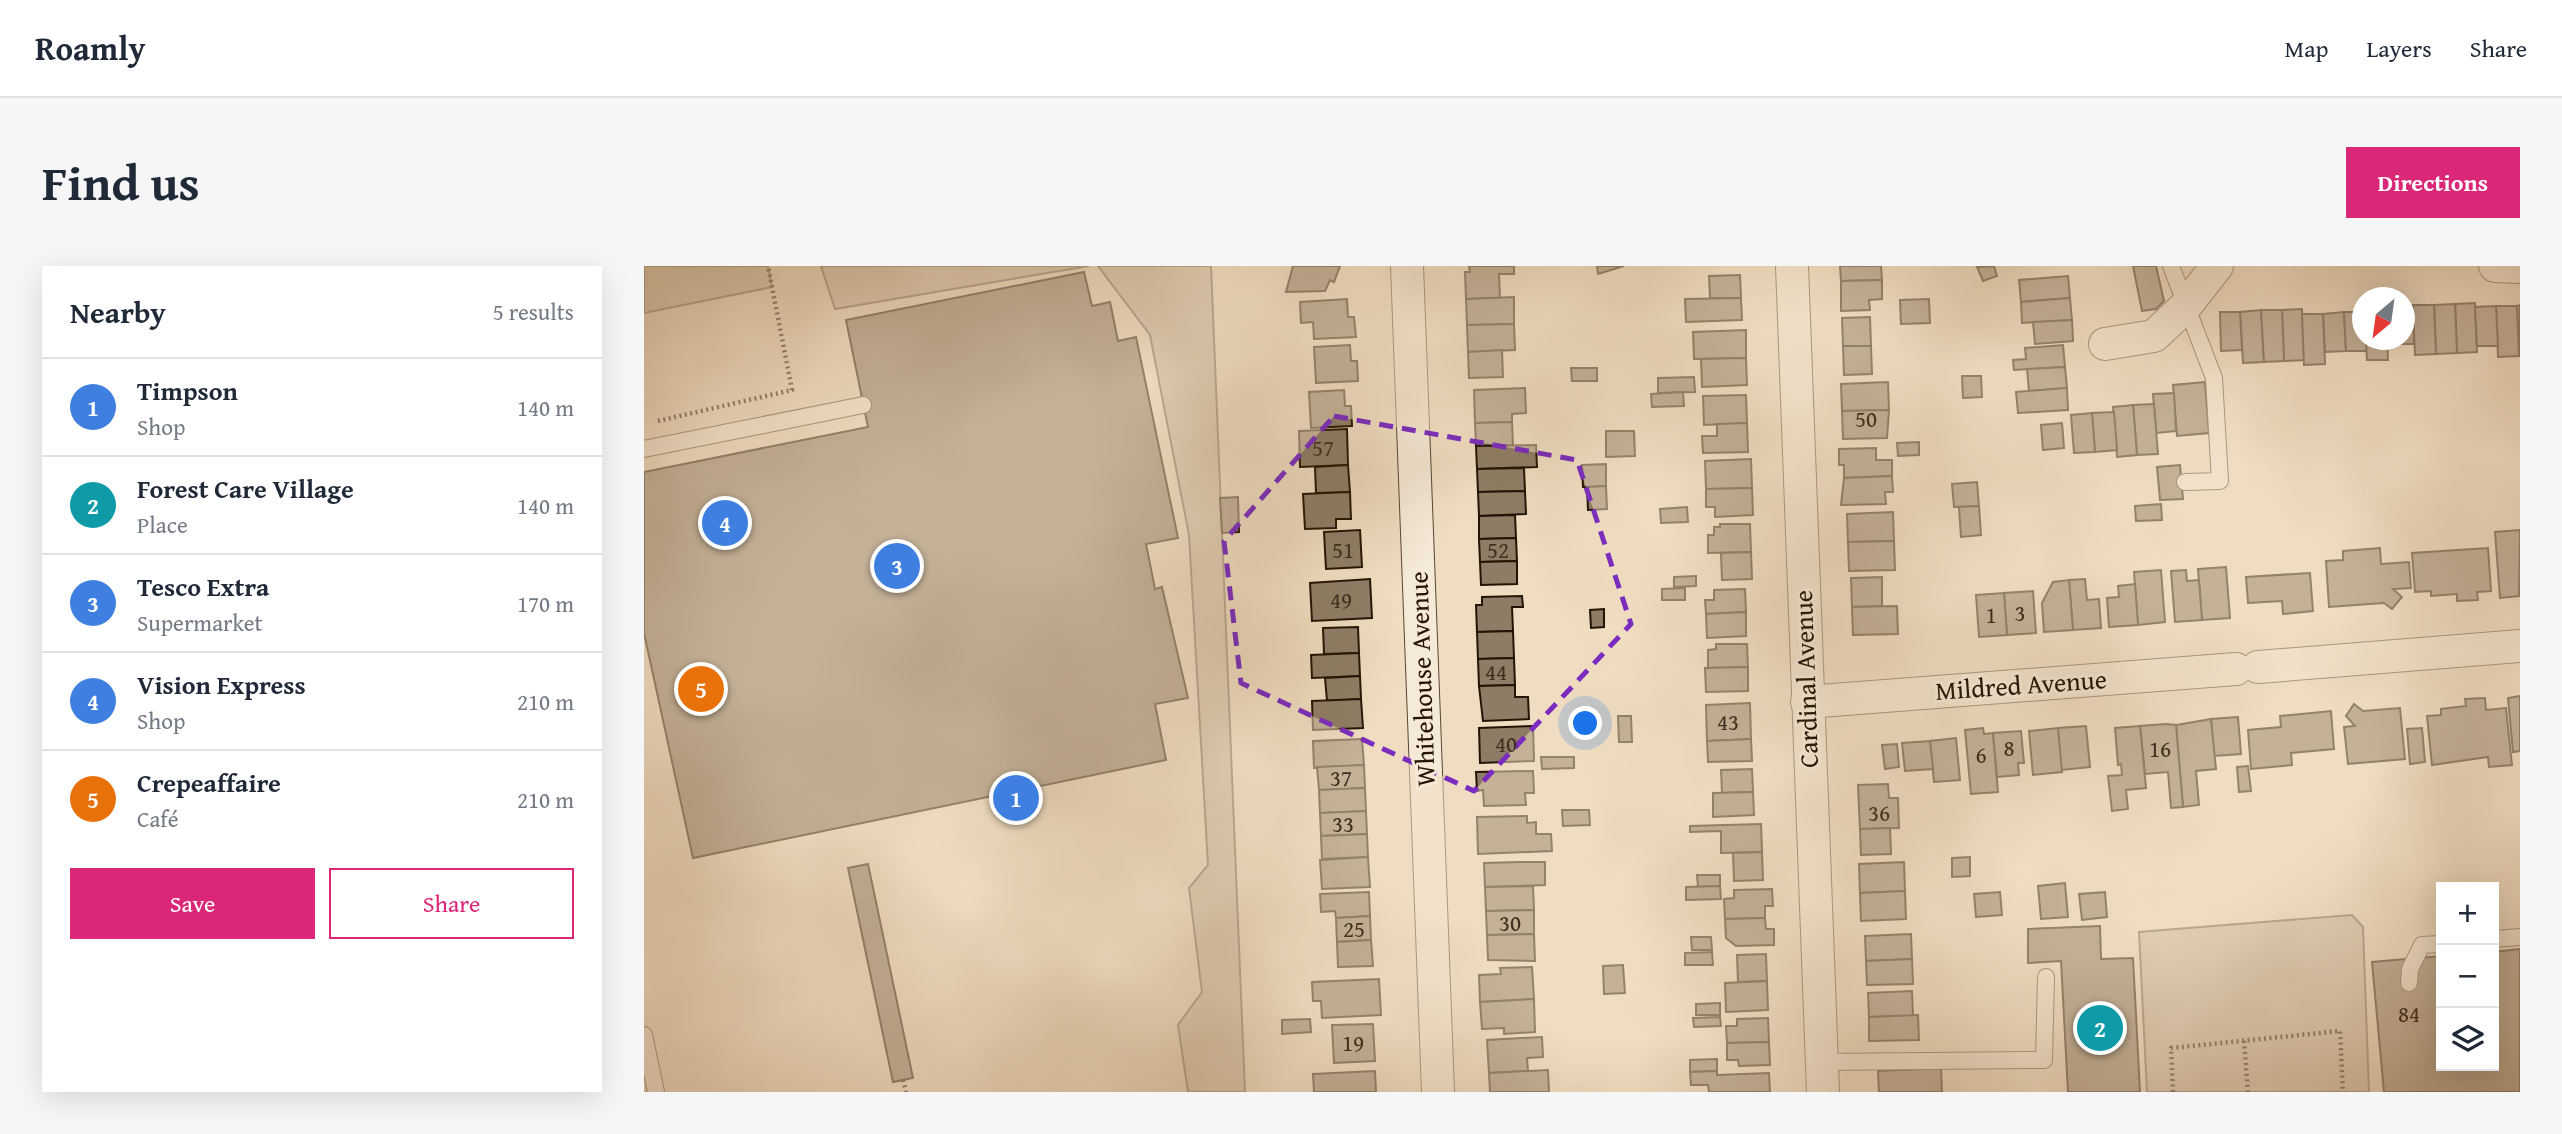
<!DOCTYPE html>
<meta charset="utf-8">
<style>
body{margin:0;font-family:"Gentium Book Plus",serif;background:#f6f6f7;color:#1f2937}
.controls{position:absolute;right:21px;bottom:21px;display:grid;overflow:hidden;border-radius:0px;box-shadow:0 7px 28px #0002}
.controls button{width:63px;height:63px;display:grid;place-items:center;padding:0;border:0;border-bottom:2px solid #e0e1e3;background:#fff;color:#1f2937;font:35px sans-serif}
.compass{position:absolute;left:1708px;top:21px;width:63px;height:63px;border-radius:50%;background:#fff;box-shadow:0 7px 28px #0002;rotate:209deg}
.you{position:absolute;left:942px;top:458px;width:24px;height:24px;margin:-18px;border:5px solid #fff;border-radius:50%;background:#1a73e8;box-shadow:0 0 0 10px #1a73e833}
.badge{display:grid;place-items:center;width:46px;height:46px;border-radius:50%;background:#db2777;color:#fff;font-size:23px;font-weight:700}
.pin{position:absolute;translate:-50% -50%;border:4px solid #fff;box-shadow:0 2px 7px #0006}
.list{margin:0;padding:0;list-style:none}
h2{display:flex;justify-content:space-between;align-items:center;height:91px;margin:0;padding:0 28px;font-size:30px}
h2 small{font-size:23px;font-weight:400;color:#747a83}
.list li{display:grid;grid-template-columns:46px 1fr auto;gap:21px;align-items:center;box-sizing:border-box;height:98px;padding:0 28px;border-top:2px solid #e0e1e3}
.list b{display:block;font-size:26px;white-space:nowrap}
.list p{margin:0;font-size:23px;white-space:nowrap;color:#747a83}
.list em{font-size:23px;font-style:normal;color:#747a83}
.actions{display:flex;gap:14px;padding:21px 28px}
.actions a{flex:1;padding:16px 0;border:2px solid #db2777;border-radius:0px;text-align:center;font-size:24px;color:#db2777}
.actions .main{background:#db2777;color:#fff}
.icon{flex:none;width:38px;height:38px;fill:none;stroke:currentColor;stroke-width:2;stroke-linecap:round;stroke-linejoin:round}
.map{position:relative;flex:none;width:1876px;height:826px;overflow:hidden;border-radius:0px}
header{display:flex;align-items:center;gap:42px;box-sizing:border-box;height:98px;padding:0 35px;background:#fff;border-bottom:2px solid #e0e1e3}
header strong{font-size:33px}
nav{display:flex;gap:38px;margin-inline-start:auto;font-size:24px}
.intro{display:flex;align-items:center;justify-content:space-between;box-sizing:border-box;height:168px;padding:0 42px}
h1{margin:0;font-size:49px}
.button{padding:18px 32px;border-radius:0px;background:#db2777;color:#fff;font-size:24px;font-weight:700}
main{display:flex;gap:42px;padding:0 42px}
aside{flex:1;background:#fff;border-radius:0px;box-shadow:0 7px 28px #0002}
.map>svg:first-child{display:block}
.green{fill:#cdbba1;stroke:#786852;stroke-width:2}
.building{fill:#8e7d66;stroke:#241403;stroke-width:2}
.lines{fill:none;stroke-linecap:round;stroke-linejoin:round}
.lane-casing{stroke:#574632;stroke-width:18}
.street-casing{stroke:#574632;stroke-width:34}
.path{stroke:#241403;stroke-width:4.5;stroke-dasharray:2 3.5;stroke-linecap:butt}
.lane{stroke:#f5e9d7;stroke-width:16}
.street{stroke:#f5e9d7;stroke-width:32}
.marked{fill:none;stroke:#7b2cbf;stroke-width:5;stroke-dasharray:14 9;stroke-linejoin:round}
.labels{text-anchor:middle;stroke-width:6;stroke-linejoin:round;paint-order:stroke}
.number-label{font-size:23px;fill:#3e2e1c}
.street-label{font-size:26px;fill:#241403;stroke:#f5e9d7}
</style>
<header>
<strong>Roamly</strong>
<nav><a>Map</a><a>Layers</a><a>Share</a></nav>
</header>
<div class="intro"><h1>Find us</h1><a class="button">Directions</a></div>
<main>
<aside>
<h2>Nearby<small>5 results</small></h2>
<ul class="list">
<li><span class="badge" style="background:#3f7fe0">1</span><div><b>Timpson</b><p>Shop</p></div><em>140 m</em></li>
<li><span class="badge" style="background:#0f9aa8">2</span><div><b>Forest Care Village</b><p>Place</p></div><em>140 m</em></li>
<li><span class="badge" style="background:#3f7fe0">3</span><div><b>Tesco Extra</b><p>Supermarket</p></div><em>170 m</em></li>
<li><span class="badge" style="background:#3f7fe0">4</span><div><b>Vision Express</b><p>Shop</p></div><em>210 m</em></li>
<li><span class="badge" style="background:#e8710a">5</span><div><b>Crepeaffaire</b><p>Café</p></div><em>210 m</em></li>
</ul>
<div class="actions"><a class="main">Save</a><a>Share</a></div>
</aside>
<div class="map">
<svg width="1876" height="826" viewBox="0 0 1876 826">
<rect width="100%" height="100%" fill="#f0ddc1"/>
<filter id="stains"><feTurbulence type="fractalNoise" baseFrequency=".00286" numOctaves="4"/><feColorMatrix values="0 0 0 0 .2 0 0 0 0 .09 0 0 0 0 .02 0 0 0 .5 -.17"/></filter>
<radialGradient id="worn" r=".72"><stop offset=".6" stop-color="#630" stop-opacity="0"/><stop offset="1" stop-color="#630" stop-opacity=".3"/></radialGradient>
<g class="green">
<polygon points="0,0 124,0 128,21 0,47"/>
<polygon points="177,0 445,0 191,43"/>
<polygon points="454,0 567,0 601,826 544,826 534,759 558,726 545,622 564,599 545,269 506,69"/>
<polygon points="1708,649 1719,661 1725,826 1503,826 1495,666"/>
</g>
<g class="building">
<polygon points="649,0 696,0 690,16 686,14 681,25 642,26"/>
<polygon points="825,0 870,0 870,8 855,8 856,32 822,33 821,6 826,6"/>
<polygon points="953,0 980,0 954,8"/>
<polygon points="1196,0 1237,0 1238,14 1197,15"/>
<polygon points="1350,0 1353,10 1339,15 1333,1"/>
<polygon points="1489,0 1512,0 1520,35 1512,43 1498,45"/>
<polygon points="440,6 448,40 466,36 474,75 492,71 534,272 502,278 511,323 518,321 544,432 511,438 522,494 49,592 0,367 0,206 224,161 202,54"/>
<polygon points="1096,9 1097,32 1066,32 1065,10"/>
<polygon points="1424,10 1426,32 1377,36 1375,14"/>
<polygon points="1238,14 1238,33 1225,34 1226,44 1197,45 1197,15"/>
<polygon points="870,31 870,58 823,59 822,33"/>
<polygon points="1097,32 1098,54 1042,56 1041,33"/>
<polygon points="1426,32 1428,54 1378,57 1377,36"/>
<polygon points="703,33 704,51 710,51 712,71 670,73 669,56 657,57 656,36"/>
<polygon points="1285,33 1286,57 1257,58 1256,34"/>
<polygon points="1831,37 1833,86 1813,87 1811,38"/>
<polygon points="1811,38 1813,87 1792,88 1790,39"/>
<polygon points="1769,39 1790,39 1792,88 1771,89"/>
<polygon points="1769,39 1770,78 1749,78 1749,74 1760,74 1760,40"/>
<polygon points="1876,39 1876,90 1875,90 1873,40"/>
<polygon points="1852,40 1873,40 1875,90 1854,91"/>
<polygon points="1852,40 1854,80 1833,80 1831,41"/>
<polygon points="1658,43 1660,94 1640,95 1638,44"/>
<polygon points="1617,44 1620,96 1599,97 1596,46"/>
<polygon points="1617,44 1638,44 1640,95 1620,96"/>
<polygon points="1576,46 1596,46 1598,84 1577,85"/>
<polygon points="1700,46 1702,85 1681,86 1679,48"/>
<polygon points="1700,46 1718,46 1718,74 1722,74 1723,85 1702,85"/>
<polygon points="1658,48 1679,48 1681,98 1660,99"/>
<polygon points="1226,51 1227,80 1199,80 1198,52"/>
<polygon points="1428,54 1429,75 1391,78 1389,56"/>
<polygon points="870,58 871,84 824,86 823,59"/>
<polygon points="1102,64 1102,92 1050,93 1049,66"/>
<polygon points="1722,74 1743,74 1744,94 1723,94"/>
<polygon points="706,79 707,95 713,95 714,115 672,117 670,81"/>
<polygon points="1419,79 1421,101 1370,104 1369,94 1382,93 1381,82"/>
<polygon points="1199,80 1227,80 1228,108 1200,109"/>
<polygon points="858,84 859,111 825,112 824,86"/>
<polygon points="1102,92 1103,119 1058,121 1057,93"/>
<polygon points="1421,101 1423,122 1385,125 1383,103"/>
<polygon points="927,102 953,102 953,115 928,115"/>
<polygon points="1318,110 1337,110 1338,131 1319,132"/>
<polygon points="1050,111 1051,126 1014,127 1014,112"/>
<polygon points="1244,116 1245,144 1198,145 1197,118"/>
<polygon points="1561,116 1565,167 1533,170 1529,119"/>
<polygon points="881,122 882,147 868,148 868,156 831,157 830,124"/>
<polygon points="1423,122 1424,144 1374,147 1372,126"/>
<polygon points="700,124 701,140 707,140 708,160 667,162 665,126"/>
<polygon points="1039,126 1040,140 1008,141 1007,128"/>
<polygon points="1530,127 1532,165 1512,167 1509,128"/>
<polygon points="1102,129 1103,157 1060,159 1059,130"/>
<polygon points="1510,138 1514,188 1493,189 1489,139"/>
<polygon points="1489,139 1493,189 1473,191 1469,141"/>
<polygon points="1245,144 1243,172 1199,173 1198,145"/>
<polygon points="1470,146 1473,184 1451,186 1448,147"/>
<polygon points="1448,147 1451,186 1430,187 1427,149"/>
<polygon points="868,156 869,179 832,180 831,157"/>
<polygon points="1103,157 1104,186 1059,187 1058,170 1073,170 1073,158"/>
<polygon points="1418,157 1420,182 1399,184 1397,159"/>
<polygon points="703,163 704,199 656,201 655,165"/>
<polygon points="962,165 990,165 991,190 962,191"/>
<polygon points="1275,176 1275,189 1254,190 1253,177"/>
<polygon points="892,179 893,201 833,203 832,180"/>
<polygon points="1232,182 1232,194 1248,194 1248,210 1200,212 1200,199 1195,199 1195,183"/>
<polygon points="1107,193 1108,222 1062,223 1061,195"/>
<polygon points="962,198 962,220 939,221 938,199"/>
<polygon points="704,199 706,226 672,227 671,201"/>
<polygon points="1536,199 1539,233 1516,234 1513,201"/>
<polygon points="880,202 881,225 834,226 833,203"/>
<polygon points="1248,210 1249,226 1241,226 1242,238 1197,239 1200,212"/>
<polygon points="1333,216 1335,240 1310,241 1308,218"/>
<polygon points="962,220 963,243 944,244 943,221"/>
<polygon points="1108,222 1109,249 1071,251 1071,241 1062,241 1062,223"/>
<polygon points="881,225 882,248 835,250 834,226"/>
<polygon points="706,226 707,253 692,253 692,262 661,263 659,228"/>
<polygon points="594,231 595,266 578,267 576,232"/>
<polygon points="1517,238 1518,254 1492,255 1491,240"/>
<polygon points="1335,240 1337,269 1317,271 1315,241"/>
<polygon points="1043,241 1044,256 1017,257 1016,243"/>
<polygon points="1249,246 1250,275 1204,276 1203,248"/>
<polygon points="871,249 872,272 835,273 835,250"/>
<polygon points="1076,258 1106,258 1107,286 1064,287 1064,269 1070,269 1070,261 1076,261"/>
<polygon points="716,264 718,301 682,303 680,266"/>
<polygon points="1876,264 1875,330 1856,332 1851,266"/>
<polygon points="872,272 873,295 836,296 835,273"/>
<polygon points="1250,275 1251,304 1205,305 1204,276"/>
<polygon points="1736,282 1737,298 1765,296 1767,322 1749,323 1758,331 1748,343 1740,337 1685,341 1682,295 1699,294 1699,285"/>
<polygon points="1844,282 1847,325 1833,326 1834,334 1813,335 1813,328 1787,330 1787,325 1771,326 1768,287"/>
<polygon points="1107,286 1108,313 1078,314 1077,287"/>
<polygon points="873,295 873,318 837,319 836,296"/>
<polygon points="1582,301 1586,352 1558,354 1554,303"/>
<polygon points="1517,304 1521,356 1494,359 1490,306"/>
<polygon points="1542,304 1543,315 1555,314 1558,354 1531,356 1527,305"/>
<polygon points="1666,307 1669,345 1639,348 1638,335 1604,337 1602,311"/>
<polygon points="1052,310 1052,320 1030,321 1030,311"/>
<polygon points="1238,311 1238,340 1208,341 1207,312"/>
<polygon points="726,313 728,352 668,355 666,317"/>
<polygon points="1441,313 1443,334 1455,333 1457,362 1429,364 1425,314"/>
<polygon points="1425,314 1429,364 1400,366 1398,337 1409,316"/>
<polygon points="1491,318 1494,359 1465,361 1463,332 1475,331 1474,320"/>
<polygon points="1041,322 1041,334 1018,334 1018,323"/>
<polygon points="1101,323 1102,346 1062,348 1061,334 1070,334 1070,324"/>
<polygon points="1389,325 1392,367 1363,369 1360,327"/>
<polygon points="1360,327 1363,369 1335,371 1332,329"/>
<polygon points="878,330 879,341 868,341 869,365 833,366 832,339 838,339 838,331"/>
<polygon points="1253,340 1254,368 1209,369 1208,341"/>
<polygon points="960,343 960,361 947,362 946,344"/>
<polygon points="1102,346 1102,370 1063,372 1062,348"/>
<polygon points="714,361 715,387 680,388 679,362"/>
<polygon points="869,365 870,392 834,393 833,366"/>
<polygon points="1072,378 1103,378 1104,401 1064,402 1064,384 1072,383"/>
<polygon points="715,387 716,410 668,412 667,389"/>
<polygon points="870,392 871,419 835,420 834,393"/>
<polygon points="1104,401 1104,425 1062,426 1061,402"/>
<polygon points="716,410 717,433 683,435 681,412"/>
<polygon points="871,419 871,431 884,431 885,453 839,455 835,420"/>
<polygon points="1876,430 1876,485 1869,486 1864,432"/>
<polygon points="1841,432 1842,444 1862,442 1868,499 1845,501 1844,491 1788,499 1783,450 1797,449 1797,443 1822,440 1821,433"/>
<polygon points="717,433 719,462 669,464 668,435"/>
<polygon points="1106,437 1107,473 1063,475 1062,439"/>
<polygon points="1710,438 1719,445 1756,442 1761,493 1704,498 1700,461 1711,460 1702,450"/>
<polygon points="1687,445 1690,483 1647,487 1648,499 1607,503 1604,464 1637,461 1636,450"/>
<polygon points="974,450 987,450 988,476 975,476"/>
<polygon points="1594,451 1597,488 1570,490 1567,453"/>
<polygon points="1567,453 1572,503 1552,505 1555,539 1539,541 1532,459"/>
<polygon points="1522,458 1532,459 1539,541 1527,542 1524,506 1501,508 1496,460"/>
<polygon points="889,460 890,495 836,497 835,462"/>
<polygon points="1442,460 1446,501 1417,504 1414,462"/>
<polygon points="1496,460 1502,522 1482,524 1484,543 1468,545 1464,510 1478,509 1477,498 1474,499 1471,462"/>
<polygon points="1339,462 1340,468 1349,467 1354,526 1327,528 1321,464"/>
<polygon points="1414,462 1418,506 1389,509 1385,465"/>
<polygon points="1778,462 1781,496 1766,498 1763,463"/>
<polygon points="1377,465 1380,497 1374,497 1375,509 1353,511 1349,467"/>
<polygon points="1312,472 1316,514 1290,516 1286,475"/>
<polygon points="718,473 720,499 670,502 669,475"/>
<polygon points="1107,473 1108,495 1064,496 1063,475"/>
<polygon points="1286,475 1289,503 1261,505 1258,477"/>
<polygon points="1253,478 1255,501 1241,503 1238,479"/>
<polygon points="897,491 930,491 930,502 898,503"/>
<polygon points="720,499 721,522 675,524 673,501"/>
<polygon points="1604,500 1607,525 1595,526 1593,501"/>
<polygon points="1108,503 1109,526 1078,527 1077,504"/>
<polygon points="889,505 890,527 881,527 882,539 840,540 839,524 833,525 832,506"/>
<polygon points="1244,518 1245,532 1254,532 1255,562 1216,563 1214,519"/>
<polygon points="721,522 722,545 676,547 675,524"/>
<polygon points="1109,526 1110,549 1069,551 1069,527"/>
<polygon points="918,544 945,544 946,559 919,560"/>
<polygon points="722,545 723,568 677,570 676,547"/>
<polygon points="883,550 883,557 892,556 892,568 907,568 908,585 834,588 833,551"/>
<polygon points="1117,558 1118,586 1077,587 1077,565 1046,566 1046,560"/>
<polygon points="1246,562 1247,588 1217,589 1216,563"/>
<polygon points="723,568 724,591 678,593 677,570"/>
<polygon points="1118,586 1119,614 1090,615 1089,587"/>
<polygon points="724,591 726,621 678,623 676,594"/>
<polygon points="1326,591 1326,610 1308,611 1308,592"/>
<polygon points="876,596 901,596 901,619 841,621 840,597"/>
<polygon points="1260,596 1261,625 1216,627 1215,598"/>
<polygon points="224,598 269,812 249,816 204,602"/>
<polygon points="1053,609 1076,609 1076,620 1054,621"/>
<polygon points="1421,617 1424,651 1397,653 1394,620"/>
<polygon points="889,620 890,644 842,645 841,621"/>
<polygon points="1076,620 1077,633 1042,634 1042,621"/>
<polygon points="1128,623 1129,640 1121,640 1121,652 1081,653 1080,633 1090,632 1090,624"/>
<polygon points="1261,625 1262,653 1217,655 1216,627"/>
<polygon points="725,626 726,650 692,652 691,645 677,646 676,628"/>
<polygon points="1356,626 1358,649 1332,651 1330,628"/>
<polygon points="1461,626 1463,651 1438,654 1435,628"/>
<polygon points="890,644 890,668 843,669 842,645"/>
<polygon points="726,650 727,674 693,676 692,652"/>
<polygon points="1121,652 1122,663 1130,663 1130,679 1092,680 1082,672 1081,653"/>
<polygon points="1456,660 1457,693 1489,692 1496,826 1424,826 1417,695 1384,697 1384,663"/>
<polygon points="890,668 891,695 844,694 843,669"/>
<polygon points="1267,668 1268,693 1222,695 1221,670"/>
<polygon points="1047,671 1067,671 1068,684 1048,684"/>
<polygon points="727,674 729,700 694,701 693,676"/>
<polygon points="1876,683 1876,826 1740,826 1728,696 1797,690 1797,800 1850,800 1850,686"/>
<polygon points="1068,686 1069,699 1041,699 1041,687"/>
<polygon points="1122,688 1123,715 1094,716 1093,689"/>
<polygon points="1268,693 1269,718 1223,719 1222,695"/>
<polygon points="979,699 981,727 960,728 959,700"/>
<polygon points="888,701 890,733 836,736 835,709 857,708 856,702"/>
<polygon points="735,713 737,749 678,752 677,735 669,735 668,716"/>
<polygon points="1123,715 1124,744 1082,746 1081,717"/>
<polygon points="1268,725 1269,750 1225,751 1224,727"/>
<polygon points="890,733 891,766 860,768 860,762 838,763 836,736"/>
<polygon points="1076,737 1076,749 1052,749 1052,738"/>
<polygon points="1274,749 1275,774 1225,775 1225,751"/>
<polygon points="1076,751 1077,760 1050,761 1049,752"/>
<polygon points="1124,752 1125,776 1083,777 1082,760 1093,760 1093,753"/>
<polygon points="666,753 667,766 638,768 638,754"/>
<polygon points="729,758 731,795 690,797 688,759"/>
<polygon points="898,771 899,791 883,792 884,805 845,807 843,774"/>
<polygon points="1125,776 1126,799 1095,800 1094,794 1083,794 1083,777"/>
<polygon points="1073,793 1073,805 1046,806 1046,794"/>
<polygon points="1297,802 1298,826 1235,826 1234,805"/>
<polygon points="904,804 905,826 846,826 845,807"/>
<polygon points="731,805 732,826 670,826 669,808"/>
<polygon points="1073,805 1073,809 1125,807 1126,826 1065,826 1064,819 1047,819 1046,806"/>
</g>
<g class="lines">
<defs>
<g id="lane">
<polyline points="1527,0 1570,112 1576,215 1541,216"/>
<polyline points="0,183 219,139"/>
<polyline points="1850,673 1876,671"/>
<polyline points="1765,717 1766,703 1778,679 1797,678"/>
<polyline points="0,769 12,826"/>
<polyline points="1177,796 1400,794 1402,711"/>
</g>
<g id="street">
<polyline points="763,0 794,826"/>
<polyline points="1148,0 1179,826"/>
<polyline points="1851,0 1876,1"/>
<polyline points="1461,78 1510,70 1541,41 1573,0"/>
<polyline points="1614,401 1876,380"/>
<polyline points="1163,436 1592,403"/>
</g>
</defs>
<use href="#lane" class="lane-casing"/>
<use href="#street" class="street-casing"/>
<g class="path">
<polyline points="14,155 148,124 124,0"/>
<polyline points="1600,775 1604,826"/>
<polyline points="259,814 262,826"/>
<polyline points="1529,826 1527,782 1696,765 1699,826"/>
</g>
<use href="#lane" class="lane"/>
<use href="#street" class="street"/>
</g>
<path d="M0 0H1876V826H0ZM690 150 933 194 987 358 830 525 597 417 580 275Z" fill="#f0ddc1" fill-opacity=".55" fill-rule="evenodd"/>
<path class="marked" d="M690 150 933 194 987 358 830 525 597 417 580 275Z"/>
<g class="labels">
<g class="number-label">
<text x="1222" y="161">50</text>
<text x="679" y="190">57</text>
<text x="699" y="292">51</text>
<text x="854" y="292">52</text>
<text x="697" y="342">49</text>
<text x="1376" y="355">3</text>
<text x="1347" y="357">1</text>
<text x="852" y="414">44</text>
<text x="1084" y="464">43</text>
<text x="862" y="486">40</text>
<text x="1365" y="490">8</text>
<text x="1516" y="491">16</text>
<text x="1337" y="497">6</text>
<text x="697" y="520">37</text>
<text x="1235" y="555">36</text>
<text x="699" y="566">33</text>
<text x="866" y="665">30</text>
<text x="710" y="671">25</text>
<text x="1765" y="756">84</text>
<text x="709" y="785">19</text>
</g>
<g class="street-label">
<text transform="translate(778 413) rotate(-92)" y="9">Whitehouse Avenue</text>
<text transform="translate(1162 413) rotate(-92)" y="9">Cardinal Avenue</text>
<text transform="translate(1377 419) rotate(-4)" y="9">Mildred Avenue</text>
</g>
</g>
<rect width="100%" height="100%" filter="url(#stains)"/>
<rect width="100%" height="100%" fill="url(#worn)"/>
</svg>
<div class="controls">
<button>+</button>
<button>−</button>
<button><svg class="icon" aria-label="layers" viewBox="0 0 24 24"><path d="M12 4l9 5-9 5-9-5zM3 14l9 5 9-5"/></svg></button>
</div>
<svg class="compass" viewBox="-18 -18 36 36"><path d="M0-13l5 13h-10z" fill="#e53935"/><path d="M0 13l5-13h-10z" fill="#747a83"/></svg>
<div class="you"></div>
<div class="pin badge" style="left:372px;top:532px;background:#3f7fe0">1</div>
<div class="pin badge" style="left:1456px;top:762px;background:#0f9aa8">2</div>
<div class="pin badge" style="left:253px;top:300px;background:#3f7fe0">3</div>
<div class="pin badge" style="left:81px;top:257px;background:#3f7fe0">4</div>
<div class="pin badge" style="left:57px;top:423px;background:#e8710a">5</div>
</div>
</main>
